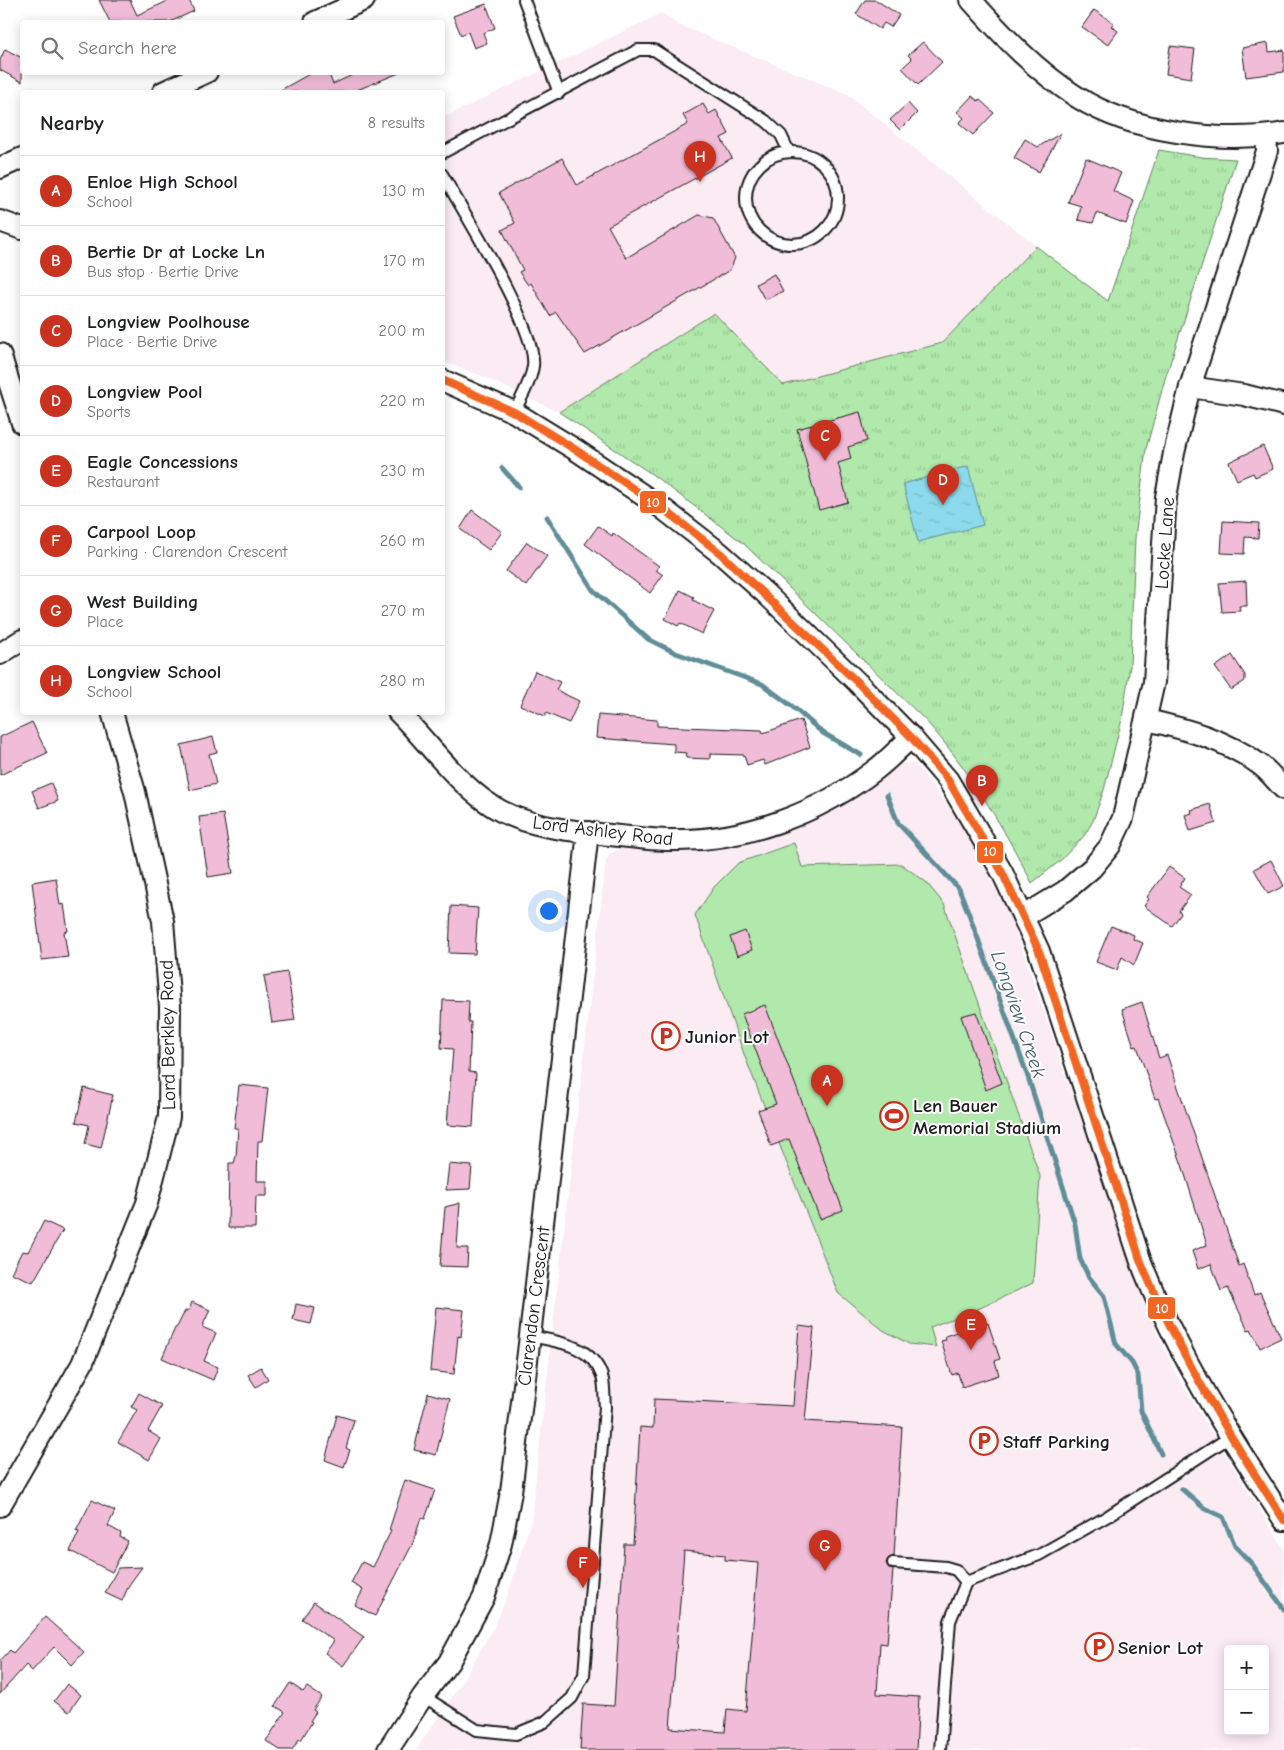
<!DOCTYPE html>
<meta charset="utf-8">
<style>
body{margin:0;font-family:"Comic Neue",sans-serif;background:#f6f6f6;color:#202124}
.controls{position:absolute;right:15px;bottom:15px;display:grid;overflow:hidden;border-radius:5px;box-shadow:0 2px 12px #0003}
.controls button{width:45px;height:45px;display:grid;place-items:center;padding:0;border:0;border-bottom:1px solid #e0e0e0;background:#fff;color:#202124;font:25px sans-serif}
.you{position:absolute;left:548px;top:910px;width:18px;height:18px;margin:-12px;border:4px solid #fff;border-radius:50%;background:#1a73e8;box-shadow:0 0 0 8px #1a73e833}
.badge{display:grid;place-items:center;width:32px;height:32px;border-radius:50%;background:#c8321e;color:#fff;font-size:16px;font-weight:700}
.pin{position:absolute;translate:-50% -41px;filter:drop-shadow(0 1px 2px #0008)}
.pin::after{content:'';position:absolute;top:26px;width:18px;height:15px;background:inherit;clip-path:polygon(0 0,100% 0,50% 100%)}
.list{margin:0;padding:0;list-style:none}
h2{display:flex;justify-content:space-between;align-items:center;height:65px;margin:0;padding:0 20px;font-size:21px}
h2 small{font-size:16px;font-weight:400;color:#757577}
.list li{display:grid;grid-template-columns:32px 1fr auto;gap:15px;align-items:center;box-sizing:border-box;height:70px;padding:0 20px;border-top:1px solid #e0e0e0}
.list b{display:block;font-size:19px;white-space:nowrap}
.list p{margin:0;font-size:16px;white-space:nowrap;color:#757577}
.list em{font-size:16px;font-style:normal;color:#757577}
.icon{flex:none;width:28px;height:28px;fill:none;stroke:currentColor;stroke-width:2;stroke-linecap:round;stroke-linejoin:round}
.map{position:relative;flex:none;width:1284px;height:1750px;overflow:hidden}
.search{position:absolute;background:#fff;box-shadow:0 2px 12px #0003;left:20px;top:20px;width:425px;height:55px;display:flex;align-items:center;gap:12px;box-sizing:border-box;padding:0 18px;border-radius:5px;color:#757577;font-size:19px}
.panel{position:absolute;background:#fff;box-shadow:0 2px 12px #0003;left:20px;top:90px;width:425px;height:625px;border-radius:5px}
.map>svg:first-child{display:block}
.built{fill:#fbebf3;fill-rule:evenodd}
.park{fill:url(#park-tufts);stroke:#668264}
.garden{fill:#b1e8ab;stroke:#668264}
.water{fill:url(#water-ripples);stroke:#5f8e98}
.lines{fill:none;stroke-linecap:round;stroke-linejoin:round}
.stream{stroke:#5f8e98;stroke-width:5}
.building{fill:#f1bcd8;stroke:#1c1c1c;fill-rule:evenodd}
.lane-casing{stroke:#1c1c1c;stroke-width:14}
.street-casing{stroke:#1c1c1c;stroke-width:24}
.lane{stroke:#fff;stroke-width:10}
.street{stroke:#fff;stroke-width:20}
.bus-1-casing{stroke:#fff;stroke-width:11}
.bus-1{stroke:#f26522;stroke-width:8}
.labels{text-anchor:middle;stroke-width:4;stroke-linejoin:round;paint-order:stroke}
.street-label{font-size:19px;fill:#1c1c1c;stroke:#fff}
.poi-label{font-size:19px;font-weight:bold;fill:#1c1c1c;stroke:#fff;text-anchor:start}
.water-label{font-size:20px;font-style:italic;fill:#435e64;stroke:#fff}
.line-badge{stroke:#fff;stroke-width:2}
.badge-label{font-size:14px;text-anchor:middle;font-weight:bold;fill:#fff}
</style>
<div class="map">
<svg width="1284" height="1750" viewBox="0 0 1284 1750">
<defs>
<pattern id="park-tufts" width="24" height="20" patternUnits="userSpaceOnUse" patternTransform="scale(1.25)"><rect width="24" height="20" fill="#b1e8ab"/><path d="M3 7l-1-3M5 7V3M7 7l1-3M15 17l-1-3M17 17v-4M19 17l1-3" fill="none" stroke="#98c693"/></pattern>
<pattern id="water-ripples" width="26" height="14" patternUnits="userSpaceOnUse" patternTransform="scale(1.25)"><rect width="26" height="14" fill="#8cdaeb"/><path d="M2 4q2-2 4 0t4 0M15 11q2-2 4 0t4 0" fill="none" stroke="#78bac9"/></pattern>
</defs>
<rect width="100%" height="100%" fill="#fff"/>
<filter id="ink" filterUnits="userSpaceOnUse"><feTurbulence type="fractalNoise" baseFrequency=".02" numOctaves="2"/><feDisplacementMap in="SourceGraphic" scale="10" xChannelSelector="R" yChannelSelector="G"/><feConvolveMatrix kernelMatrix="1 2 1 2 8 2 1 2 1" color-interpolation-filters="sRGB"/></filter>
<g filter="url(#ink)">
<g class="built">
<polygon points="662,13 679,25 847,94 1036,246 942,343 783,385 714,313 559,412 482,376 443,361 443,118"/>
<path d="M903 763H914L918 767 959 821 1010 915 1142 1296 1158 1336 1177 1376 1284 1549V1750H416L461 1684 494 1627 507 1597 531 1521 606 861 609 855 618 849 707 850 751 842 807 823 828 813 882 780 897 765ZM1228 1649H1265V1731H1228Z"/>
</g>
<path class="park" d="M1159 150 1201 157 1236 159 1165 379 1146 449 1135 538 1130 666 1122 719 1104 790 1093 821 1084 836 1060 861 1032 883C1002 825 969 769 925 720L743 543 653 475 559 412 714 313 783 385 942 343 1036 246 1108 301Z"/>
<polygon class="garden" points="794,843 802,867 901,864 926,882 944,904 1040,1176 1033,1283 978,1309 930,1327 936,1347 909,1344 883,1330 838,1293 745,1057 695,915 714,887 738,863"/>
<polygon class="water" points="968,466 983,525 918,542 903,484"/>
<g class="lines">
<g class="stream">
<polyline points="502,468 519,487"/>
<polyline points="547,517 593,590 648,639 676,653 762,684 793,707 823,733 861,755"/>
<polyline points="887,795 898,823 959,889 969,914 1028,1077 1075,1224 1080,1259 1089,1277 1104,1296 1116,1344 1132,1363 1138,1375 1141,1411 1161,1454"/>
<polyline points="1182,1489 1204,1508 1223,1517 1235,1546 1252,1564 1284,1609"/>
</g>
</g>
<g class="building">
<polygon points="99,0 130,0 137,15 170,0 189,0 194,11 170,22 110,22"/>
<polygon points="865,0 876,0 899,15 891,27 884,23 880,29 856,14"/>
<polygon points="486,4 495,28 483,33 487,43 474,48 468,32 461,35 453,16"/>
<polygon points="1094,10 1114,23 1111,26 1118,31 1108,45 1082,27"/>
<polygon points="923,42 942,62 918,85 902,68 912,59 908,55"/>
<polygon points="1268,43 1269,52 1284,50 1284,72 1246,77 1242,48"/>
<polygon points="1170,46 1195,49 1191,78 1166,74"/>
<polygon points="5,49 22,58 22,82 0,70 0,60"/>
<polygon points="313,72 328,72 333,84 359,72 399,73 352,92 277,92"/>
<polygon points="972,96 978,101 979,99 994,113 973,135 959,123 964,118 957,112"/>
<polygon points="908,103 917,113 900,130 890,120"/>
<polygon points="703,104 709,114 716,110 729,134 721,138 732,158 608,226 626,258 699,215 713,218 735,258 730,270 585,354 556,312 550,316 531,283 528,285 519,272 523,270 502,230 515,223 499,193 562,158 577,185 688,124 683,115"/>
<polygon points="1061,133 1039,172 1014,158 1025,139 1038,147"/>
<polygon points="1086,158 1121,173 1113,191 1134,201 1126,224 1097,213 1093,223 1078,220 1081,206 1068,202"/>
<polygon points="774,274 783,291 765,300 756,284"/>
<polygon points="860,412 867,441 848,447 851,459 838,463 848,502 819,510 797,429"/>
<polygon points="1263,446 1273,469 1255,477 1253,473 1237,480 1229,462"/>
<polygon points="472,510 502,532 489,550 460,529"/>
<polygon points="1223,521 1259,523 1258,538 1245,537 1244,554 1221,553"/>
<polygon points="598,526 612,536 613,533 659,566 656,570 663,575 650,593 585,544"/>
<polygon points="527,542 547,556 526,586 506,571"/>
<polygon points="1246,581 1247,606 1239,606 1240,611 1222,612 1219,583"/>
<polygon points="680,590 694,597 693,600 714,611 702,634 680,623 678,626 665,619"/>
<polygon points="1232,655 1245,675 1245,681 1231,690 1215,667"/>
<polygon points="535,671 560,682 556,690 579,701 569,723 546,713 545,716 520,705"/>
<polygon points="598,715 657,720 657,726 762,730 763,733 801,720 810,747 765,765 763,760 747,765 744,755 710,754 710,759 686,758 687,753 674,752 674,744 596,738"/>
<polygon points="32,722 47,753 0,775 0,737"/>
<polygon points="213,737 217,752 209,754 216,784 190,790 181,745"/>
<polygon points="51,783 58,801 39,808 32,791"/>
<polygon points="1210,804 1216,823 1190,831 1185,815 1192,813 1191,810"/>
<polygon points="223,814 233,873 208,877 199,817"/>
<polygon points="1271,860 1284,886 1268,894 1254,869"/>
<polygon points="1169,867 1185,878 1179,887 1191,895 1179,911 1181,914 1172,926 1144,906 1149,899 1147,897"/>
<polygon points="56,878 60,905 64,904 68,931 64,932 68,957 42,960 32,882"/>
<polygon points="451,906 478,908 475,954 449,953"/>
<polygon points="1111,926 1134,935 1133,939 1143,943 1134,965 1122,957 1117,970 1096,962"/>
<polygon points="745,931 752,950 737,956 730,937"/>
<polygon points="287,972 295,1020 272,1023 264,976"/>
<polygon points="443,1000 469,1001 468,1022 471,1022 469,1072 476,1073 473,1127 447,1125 453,1049 441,1048"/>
<polygon points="1142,1002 1159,1058 1167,1055 1239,1266 1243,1264 1254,1295 1260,1292 1281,1338 1260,1348 1251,1329 1248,1330 1228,1288 1221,1291 1211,1264 1198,1269 1192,1251 1207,1245 1182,1165 1158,1098 1155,1099 1137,1046 1134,1047 1122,1009"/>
<polygon points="765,1005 843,1210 820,1219 789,1139 771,1146 758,1110 776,1104 742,1014"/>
<polygon points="976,1012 1002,1083 986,1090 961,1016"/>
<polygon points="239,1085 268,1088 262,1141 258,1141 257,1181 267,1181 267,1196 256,1196 255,1228 228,1228 229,1163 234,1163 236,1156 238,1128 234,1128"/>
<polygon points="84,1088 113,1095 101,1148 85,1144 89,1125 76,1122"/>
<polygon points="449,1164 472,1166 470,1189 446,1190"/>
<polygon points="460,1203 457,1248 468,1248 467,1267 440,1266 445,1207"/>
<polygon points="44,1221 63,1230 33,1282 11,1273 22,1251 28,1252"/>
<polygon points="192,1302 210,1310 202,1327 216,1333 204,1361 218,1367 213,1380 162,1358 175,1328 177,1327 185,1311 189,1310"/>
<polygon points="296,1304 315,1308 311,1324 293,1320"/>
<polygon points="436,1307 464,1310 461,1337 458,1336 454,1374 430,1371"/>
<polygon points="979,1320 981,1325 988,1323 1000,1359 995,1361 999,1375 962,1387 958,1373 952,1375 941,1341 946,1340 945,1336 960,1331 958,1327"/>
<path d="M799 1326 814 1328 805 1421 902 1427 894 1556 888 1559 886 1563 889 1568 893 1570 887 1644 880 1643 877 1694 919 1697 916 1750H580L583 1704 614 1706 624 1544H633L640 1427 653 1428 654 1399 793 1406ZM684 1551 725 1555V1560L758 1563 746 1711 727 1709 725 1732 670 1728Z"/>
<polygon points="261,1367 268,1379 256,1387 248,1375"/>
<polygon points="139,1393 162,1406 148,1431 161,1439 149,1460 118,1442 137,1410 131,1407"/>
<polygon points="428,1393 450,1399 436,1455 414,1450"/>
<polygon points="337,1415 354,1420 346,1448 350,1450 344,1467 325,1460"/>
<polygon points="405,1480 435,1490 425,1519 421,1518 413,1543 375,1616 355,1605 363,1590 351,1583 362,1562 373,1567 391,1531 389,1530"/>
<polygon points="92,1500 115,1511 108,1526 121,1533 120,1537 128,1541 112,1572 70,1551 79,1532 76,1531"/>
<polygon points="142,1567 129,1585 122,1601 105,1593 118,1568"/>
<polygon points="314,1602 364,1637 343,1666 325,1653 334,1641 302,1619"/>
<polygon points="45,1617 84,1652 72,1665 54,1647 32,1671 26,1665 0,1694 0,1661 10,1650 13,1653"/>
<polygon points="290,1683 303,1692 307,1687 322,1697 313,1710 316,1712 310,1721 312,1722 301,1740 299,1739 292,1750 280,1750 266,1741 285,1712 275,1706"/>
<polygon points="67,1684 81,1695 69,1712 54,1701"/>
</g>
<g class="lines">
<defs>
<g id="lane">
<polyline points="524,0 559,93"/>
<circle cx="792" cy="198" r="46"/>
<polyline points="442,153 638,50 654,50 766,121 781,135 789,152"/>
<path d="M442 174C463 211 538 330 533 366 531 381 521 399 514 412"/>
<polyline points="893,1563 946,1567 956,1570 966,1582"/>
<path d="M423 1696 477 1730 516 1734 545 1722 572 1698 584 1675 605 1407C604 1398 605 1385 602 1376 591 1344 558 1342 530 1336"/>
<polyline points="940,1750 950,1621 966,1582 1039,1555 1108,1516 1230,1437"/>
</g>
<g id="street">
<path d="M971 0C1003 36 1036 71 1077 97 1132 132 1221 144 1284 133"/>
<polyline points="315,22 364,0"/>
<polyline points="163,92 207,72"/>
<polyline points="0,168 22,158"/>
<polyline points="0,221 22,229"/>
<polyline points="0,354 22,423"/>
<path d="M442 380 514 412 576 450 662 508 720 553 765 593 858 683 911 737 948 780 1002 872 1039 951 1141 1262C1177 1355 1230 1437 1284 1520"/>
<polyline points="1190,387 1244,395 1284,405"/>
<polyline points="0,654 22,640"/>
<path d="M398 712C430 744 462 791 501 811 532 827 566 830 600 834 624 836 648 840 671 840 743 842 819 813 875 770 888 760 900 748 911 737"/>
<path d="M1147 720C1186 729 1226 740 1259 764 1268 770 1276 781 1284 789"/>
<polyline points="1024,916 1065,891 1092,868 1110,846 1123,818 1154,682 1166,497 1174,453 1190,387 1267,151 1266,136"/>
<polyline points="0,1506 82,1364 147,1203 169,1117 170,1007 163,921 135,792 112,712"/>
<polyline points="388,1750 423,1696 449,1662 484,1597 501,1544 511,1492 530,1336 588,832"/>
</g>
</defs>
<use href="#lane" class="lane-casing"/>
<use href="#street" class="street-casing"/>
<use href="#lane" class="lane"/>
<use href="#street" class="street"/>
<defs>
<path id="bus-1" d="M442 380 514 412 576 450 662 508 720 553 858 683 911 737 948 780 1002 872 1039 951 1141 1262C1179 1354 1230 1437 1284 1520"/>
</defs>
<use href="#bus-1" class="bus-1-casing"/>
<use href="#bus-1" class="bus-1"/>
</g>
</g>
<defs>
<symbol id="parking-ring" viewBox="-11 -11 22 22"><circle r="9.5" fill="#fff" stroke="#c8321e" stroke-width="1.5"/><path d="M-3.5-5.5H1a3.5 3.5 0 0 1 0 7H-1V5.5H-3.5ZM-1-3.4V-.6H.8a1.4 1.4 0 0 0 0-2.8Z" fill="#c8321e"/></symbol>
<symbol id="stadium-ring" viewBox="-11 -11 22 22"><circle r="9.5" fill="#fff" stroke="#c8321e" stroke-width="1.5"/><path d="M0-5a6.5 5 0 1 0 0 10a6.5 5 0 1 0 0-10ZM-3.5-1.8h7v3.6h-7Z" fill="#c8321e"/></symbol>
</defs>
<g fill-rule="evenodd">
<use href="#parking-ring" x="650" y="1020" width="32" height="32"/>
<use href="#stadium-ring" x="878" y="1100" width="32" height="32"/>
<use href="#parking-ring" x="968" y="1425" width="32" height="32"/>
<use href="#parking-ring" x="1083" y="1631" width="32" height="32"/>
</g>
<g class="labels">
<g class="street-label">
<text transform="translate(1164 543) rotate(-86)" y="7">Locke Lane</text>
<text transform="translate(603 830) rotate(7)" y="7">Lord Ashley Road</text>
<text transform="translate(167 1035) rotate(-91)" y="7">Lord Berkley Road</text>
<text transform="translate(533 1306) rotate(-83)" y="7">Clarendon Crescent</text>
</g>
<g class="poi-label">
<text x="685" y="1043">Junior Lot</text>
<text x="913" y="1112">Len Bauer<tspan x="913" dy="22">Memorial Stadium</tspan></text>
<text x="1003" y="1448">Staff Parking</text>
<text x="1118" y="1654">Senior Lot</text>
</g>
<g class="water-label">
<text transform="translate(1019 1014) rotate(71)" y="7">Longview Creek</text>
</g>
</g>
<g class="line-badge">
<rect x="639" y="490" width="28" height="24" rx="5" fill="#f26522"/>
<rect x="976" y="840" width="28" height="24" rx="5" fill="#f26522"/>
<rect x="1147" y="1296" width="29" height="24" rx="5" fill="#f26522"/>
</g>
<g class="badge-label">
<text x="653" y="507">10</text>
<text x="990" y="856">10</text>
<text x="1162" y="1313">10</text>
</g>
</svg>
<div class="controls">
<button>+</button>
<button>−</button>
</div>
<div class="you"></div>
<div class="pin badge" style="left:827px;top:1106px">A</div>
<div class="pin badge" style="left:982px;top:806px">B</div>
<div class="pin badge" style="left:825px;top:461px">C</div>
<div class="pin badge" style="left:943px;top:505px">D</div>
<div class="pin badge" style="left:971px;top:1350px">E</div>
<div class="pin badge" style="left:583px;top:1588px">F</div>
<div class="pin badge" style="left:825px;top:1571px">G</div>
<div class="pin badge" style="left:700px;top:182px">H</div>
<div class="search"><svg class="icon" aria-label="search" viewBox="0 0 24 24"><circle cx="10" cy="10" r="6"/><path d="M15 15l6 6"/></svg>Search here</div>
<section class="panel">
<h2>Nearby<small>8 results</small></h2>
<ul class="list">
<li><span class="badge">A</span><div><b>Enloe High School</b><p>School</p></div><em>130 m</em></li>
<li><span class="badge">B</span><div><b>Bertie Dr at Locke Ln</b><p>Bus stop · Bertie Drive</p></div><em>170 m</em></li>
<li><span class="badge">C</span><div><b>Longview Poolhouse</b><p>Place · Bertie Drive</p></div><em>200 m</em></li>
<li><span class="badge">D</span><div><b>Longview Pool</b><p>Sports</p></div><em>220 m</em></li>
<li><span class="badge">E</span><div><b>Eagle Concessions</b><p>Restaurant</p></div><em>230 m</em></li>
<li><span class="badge">F</span><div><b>Carpool Loop</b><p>Parking · Clarendon Crescent</p></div><em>260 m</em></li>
<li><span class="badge">G</span><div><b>West Building</b><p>Place</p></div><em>270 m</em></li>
<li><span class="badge">H</span><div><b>Longview School</b><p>School</p></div><em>280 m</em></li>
</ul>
</section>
</div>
